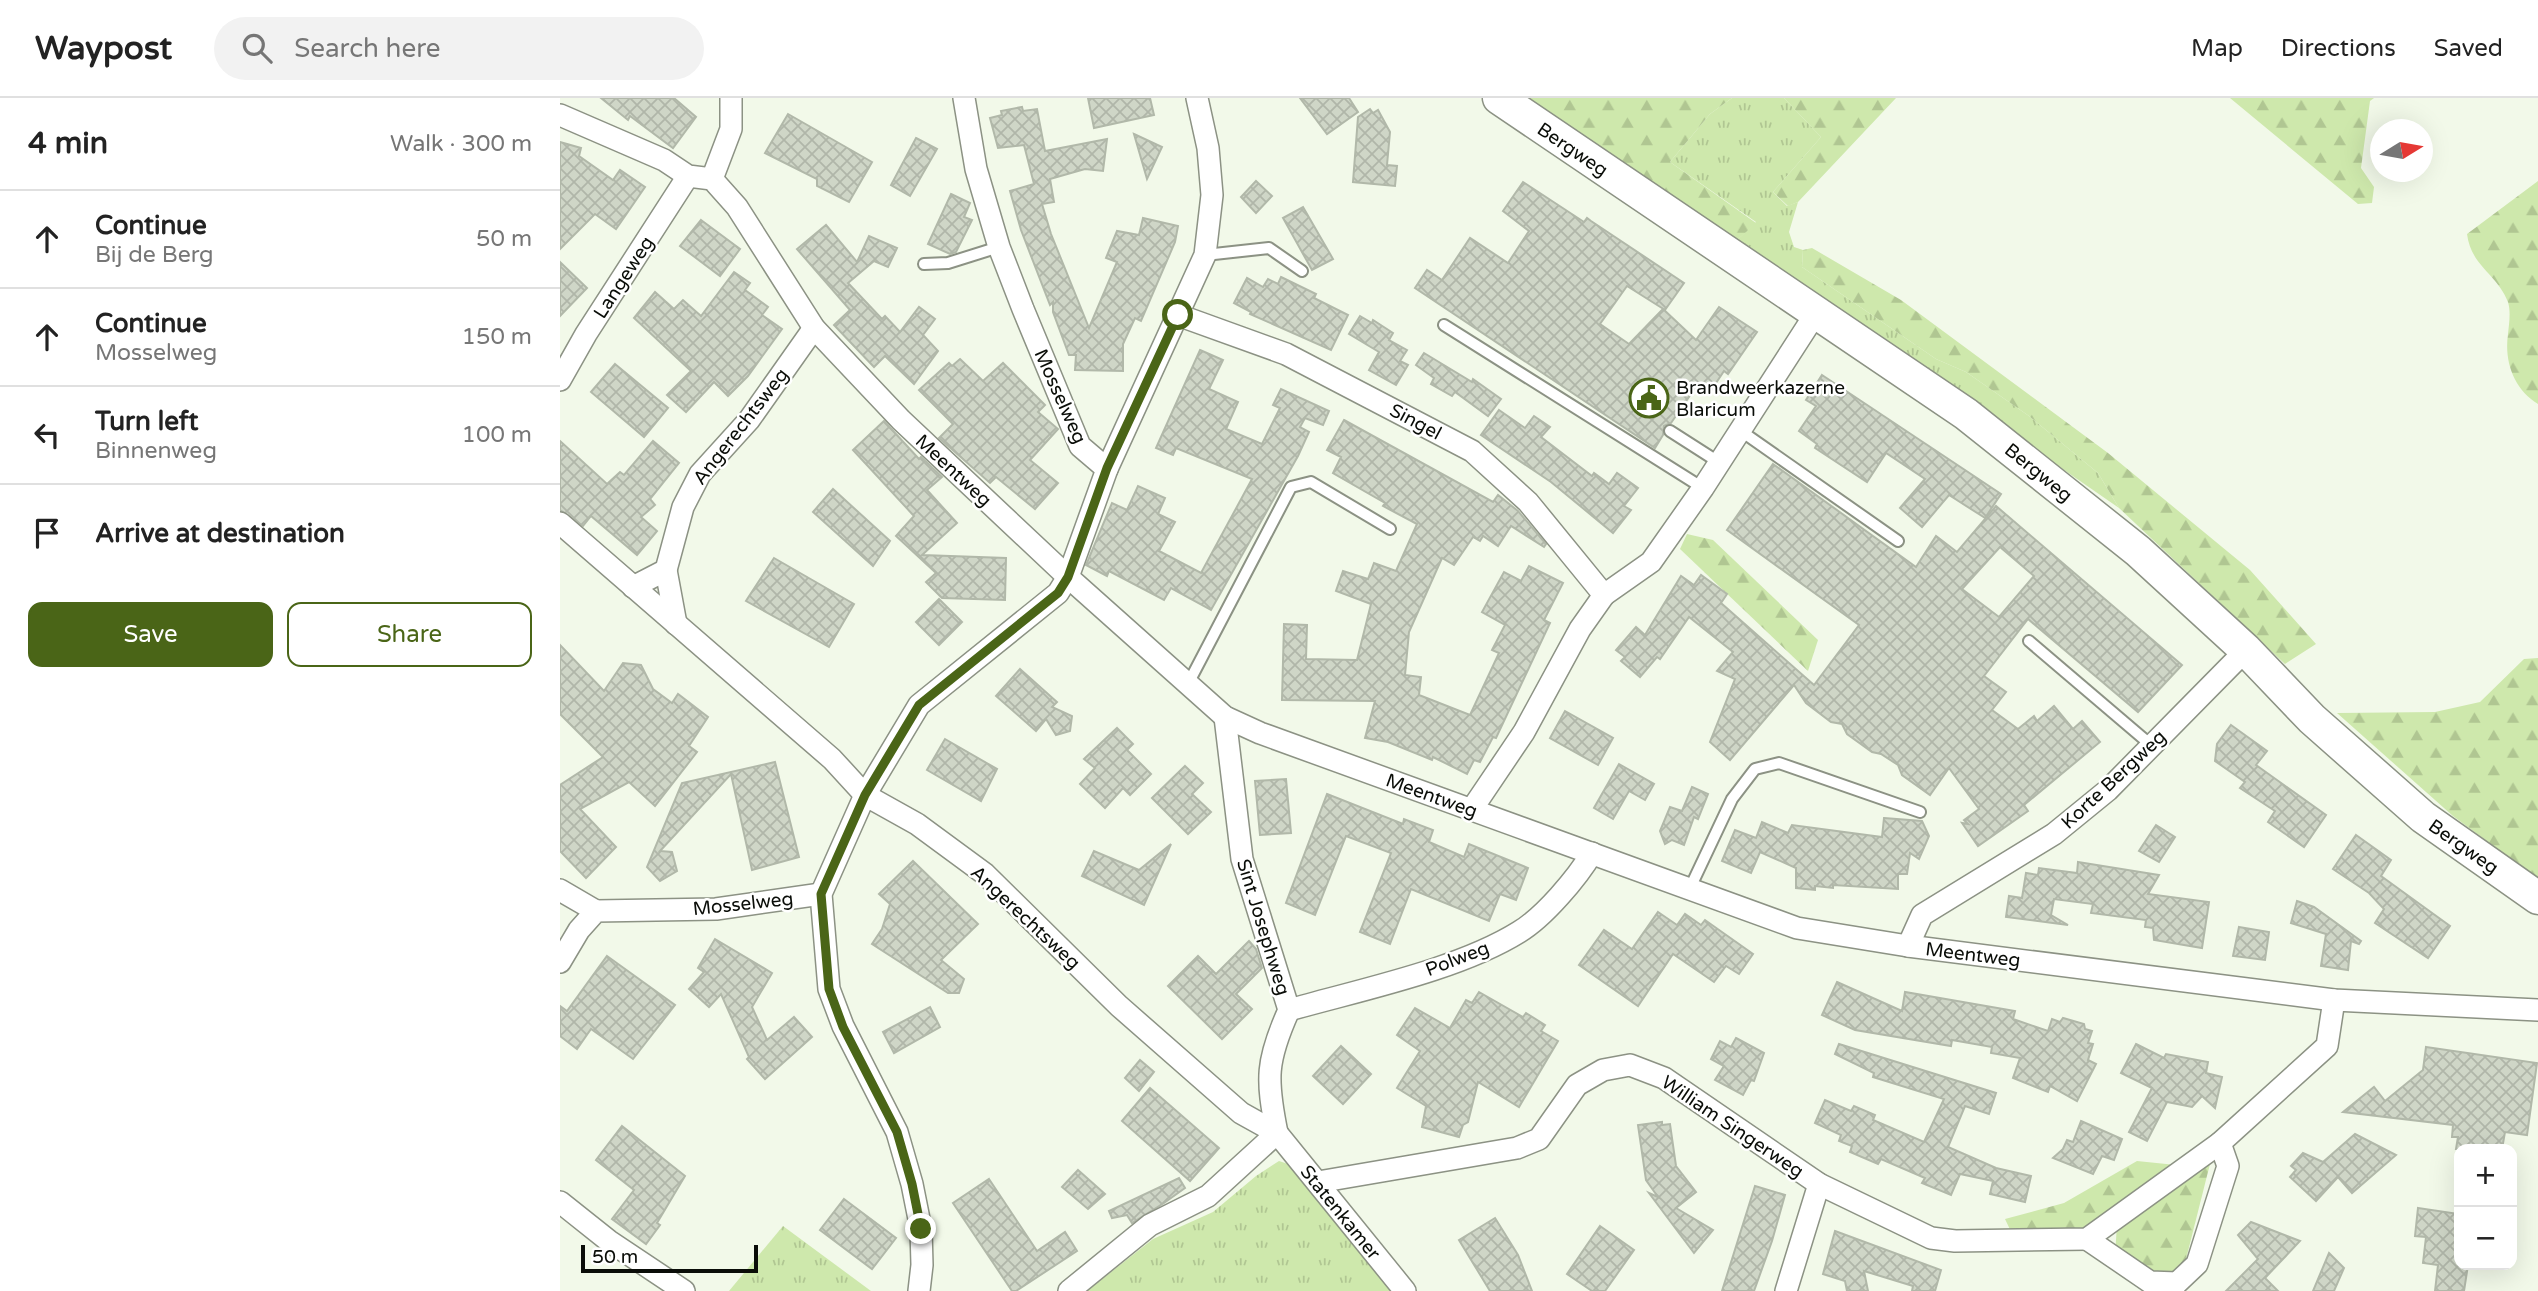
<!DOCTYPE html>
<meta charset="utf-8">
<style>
body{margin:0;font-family:"Varela Round",sans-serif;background:#f2f2f2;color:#222}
.controls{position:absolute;right:21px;bottom:21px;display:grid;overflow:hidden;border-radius:14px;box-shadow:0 7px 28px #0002}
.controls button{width:63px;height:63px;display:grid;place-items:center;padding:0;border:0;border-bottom:2px solid #e0e0e0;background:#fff;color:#222;font:35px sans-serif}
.compass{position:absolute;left:1810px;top:21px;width:63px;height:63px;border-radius:50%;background:#fff;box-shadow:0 7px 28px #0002;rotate:79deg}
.scale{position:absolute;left:21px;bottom:18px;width:177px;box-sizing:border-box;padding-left:7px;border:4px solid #0a0d08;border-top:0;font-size:19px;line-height:24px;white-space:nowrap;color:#0a0d08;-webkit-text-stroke:5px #fff;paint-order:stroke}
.stop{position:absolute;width:21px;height:21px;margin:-16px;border:5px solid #4a6517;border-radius:50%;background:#fff}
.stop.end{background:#4a6517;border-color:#fff;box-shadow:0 2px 7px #0008}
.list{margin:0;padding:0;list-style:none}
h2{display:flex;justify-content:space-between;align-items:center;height:91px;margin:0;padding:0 28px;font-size:30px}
h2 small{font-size:23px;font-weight:400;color:#767676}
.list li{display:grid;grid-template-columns:46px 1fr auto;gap:21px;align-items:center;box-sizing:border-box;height:98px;padding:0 28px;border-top:2px solid #e0e0e0}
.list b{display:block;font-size:26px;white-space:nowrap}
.list p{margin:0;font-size:23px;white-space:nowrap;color:#767676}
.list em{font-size:23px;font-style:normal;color:#767676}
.actions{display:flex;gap:14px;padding:21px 28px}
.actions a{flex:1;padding:16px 0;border:2px solid #4a6517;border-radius:14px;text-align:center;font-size:24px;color:#4a6517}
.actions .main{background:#4a6517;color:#fff}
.icon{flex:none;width:38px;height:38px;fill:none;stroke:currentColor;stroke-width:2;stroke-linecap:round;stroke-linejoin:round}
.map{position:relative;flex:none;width:1978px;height:1193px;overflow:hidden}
header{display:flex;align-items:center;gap:42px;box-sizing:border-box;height:98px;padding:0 35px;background:#fff;border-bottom:2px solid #e0e0e0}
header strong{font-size:33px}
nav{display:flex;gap:38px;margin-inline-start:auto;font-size:24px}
.search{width:490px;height:63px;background:#f2f2f2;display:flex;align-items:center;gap:18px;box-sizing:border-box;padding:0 24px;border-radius:38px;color:#767676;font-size:26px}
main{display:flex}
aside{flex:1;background:#fff}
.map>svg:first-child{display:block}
.grass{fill:url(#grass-tufts)}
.forest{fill:url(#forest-firs)}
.building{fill:url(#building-cross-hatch);stroke:#b1b8a9;stroke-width:2;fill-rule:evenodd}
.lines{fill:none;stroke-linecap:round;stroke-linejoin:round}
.lane-casing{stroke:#8c9284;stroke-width:14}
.street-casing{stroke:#8c9284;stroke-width:24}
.secondary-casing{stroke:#8c9284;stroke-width:35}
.lane{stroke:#fff;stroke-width:10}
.street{stroke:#fff;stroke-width:21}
.secondary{stroke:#fff;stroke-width:32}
.route{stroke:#4a6517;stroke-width:9}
.labels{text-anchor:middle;stroke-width:5;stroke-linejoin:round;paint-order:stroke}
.street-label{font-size:19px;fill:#0a0d08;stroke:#fff}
.poi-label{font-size:19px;fill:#0a0d08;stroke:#fff;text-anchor:start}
</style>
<header>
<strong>Waypost</strong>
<div class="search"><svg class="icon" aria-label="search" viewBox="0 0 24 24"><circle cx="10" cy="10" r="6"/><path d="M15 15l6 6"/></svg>Search here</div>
<nav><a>Map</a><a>Directions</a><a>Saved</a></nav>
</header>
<main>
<aside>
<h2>4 min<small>Walk · 300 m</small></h2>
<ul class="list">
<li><svg class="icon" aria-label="ahead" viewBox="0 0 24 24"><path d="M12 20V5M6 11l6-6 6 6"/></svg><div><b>Continue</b><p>Bij de Berg</p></div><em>50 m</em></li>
<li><svg class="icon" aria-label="ahead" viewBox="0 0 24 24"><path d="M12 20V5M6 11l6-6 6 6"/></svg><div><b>Continue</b><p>Mosselweg</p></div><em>150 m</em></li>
<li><svg class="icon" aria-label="left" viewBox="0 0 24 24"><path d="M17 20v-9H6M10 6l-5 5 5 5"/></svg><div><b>Turn left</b><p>Binnenweg</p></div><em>100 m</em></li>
<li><svg class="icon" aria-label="arrive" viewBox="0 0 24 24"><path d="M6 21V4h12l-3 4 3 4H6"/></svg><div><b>Arrive at destination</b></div></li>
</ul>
<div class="actions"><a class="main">Save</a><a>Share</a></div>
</aside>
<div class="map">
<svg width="1978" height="1193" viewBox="0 0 1978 1193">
<defs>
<pattern id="grass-tufts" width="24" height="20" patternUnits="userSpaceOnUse" patternTransform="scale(1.75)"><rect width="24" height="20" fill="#cee8ac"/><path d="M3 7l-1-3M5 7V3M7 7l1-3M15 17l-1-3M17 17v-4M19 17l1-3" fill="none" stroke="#b0c692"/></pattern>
<pattern id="forest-firs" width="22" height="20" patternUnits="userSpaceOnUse" patternTransform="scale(1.75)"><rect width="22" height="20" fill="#cee8ac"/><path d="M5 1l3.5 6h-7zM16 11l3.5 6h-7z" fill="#b0c692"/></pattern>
<pattern id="building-cross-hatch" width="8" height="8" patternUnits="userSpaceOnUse" patternTransform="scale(1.75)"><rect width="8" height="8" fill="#cfd6c7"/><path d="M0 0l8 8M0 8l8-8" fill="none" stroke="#b0b6a9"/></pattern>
</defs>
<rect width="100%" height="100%" fill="#f2f9e9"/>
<g class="grass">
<polygon points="1172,0 1224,0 1261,39 1213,94 1227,108 1238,104 1229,134 1234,149 1243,152 1242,169 1376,261 1406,274 1469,318 1538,375 1559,410 1175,144 1196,124 1110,64 1150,16"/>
<polygon points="719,1063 731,1067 836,1193 527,1193 593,1141 653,1114 696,1078"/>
<polygon points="223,1128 311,1193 169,1193"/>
</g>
<g class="forest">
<polygon points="960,0 1172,0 1150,16 1110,64 1196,125 1175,144"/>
<polygon points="1224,0 1336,0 1238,104 1228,108 1213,94 1261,39"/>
<polygon points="1670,0 1814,0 1810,3 1801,70 1814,89 1812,105 1798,106"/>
<path d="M1978 83V306C1954 291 1944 264 1948 236 1949 226 1951 214 1948 204 1937 176 1911 168 1907 136Z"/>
<polygon points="1252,150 1341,202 1548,355 1690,472 1756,546 1725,566 1559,410 1538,375 1469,318 1406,274 1376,261 1242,169 1243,152"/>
<polygon points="1127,436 1153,442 1258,542 1248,573 1120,451"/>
<polygon points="1978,560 1978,781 1893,718 1777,615 1875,614 1920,604 1964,561"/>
<polygon points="1651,1062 1625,1165 1609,1190 1555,1159 1557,1125"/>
<polygon points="1577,1063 1616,1067 1519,1137 1455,1142 1445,1121 1504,1105"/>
</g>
<g class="building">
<polygon points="41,0 114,0 136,19 113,50 70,18 68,22"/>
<polygon points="528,0 590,0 594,17 534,30"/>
<polygon points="740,0 789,0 798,14 767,36"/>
<polygon points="462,9 463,13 477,11 485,53 547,41 543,73 525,71 490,81 494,104 482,106 491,136 529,230 557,164 546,160 557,133 579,137 583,120 618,128 615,144 581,223 575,220 563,246 563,273 515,272 516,257 509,257 493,214 493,204 490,207 461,132 450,93 474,86 464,47 438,50 430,20 442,17 441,13"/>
<polygon points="810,11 813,15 818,12 830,34 827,67 837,68 835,88 793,84 798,19"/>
<polygon points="228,16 312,64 289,104 257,88 257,81 205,55"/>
<polygon points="574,36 602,49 587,81"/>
<polygon points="356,40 377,51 350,98 331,87"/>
<polygon points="0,44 21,50 19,58 53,82 60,72 85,89 56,131 35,116 0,151"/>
<polygon points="696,83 712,98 696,115 681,99"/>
<polygon points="963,84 1024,124 1027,120 1031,123 1124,185 1105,212 1067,188 1040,226 1069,246 1103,211 1136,242 1159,209 1197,234 1168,276 1164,273 1150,294 1138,286 1111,325 1104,328 1103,337 1095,350 855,190 867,172 882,182 910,140 948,165 969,133 943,113"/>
<polygon points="391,96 410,105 404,119 412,122 396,154 390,156 368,146"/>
<polygon points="743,109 773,161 752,172 723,120"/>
<polygon points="141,122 180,151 160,178 120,148"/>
<polygon points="266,127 297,164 309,138 337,150 328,169 314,163 288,185 322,221 325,218 340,234 359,209 375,221 363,237 378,253 354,286 325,258 314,269 274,227 290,212 237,151"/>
<polygon points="0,164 27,190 0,218"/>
<polygon points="174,174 190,185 185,192 208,209 202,217 222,231 188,278 168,298 154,284 126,314 107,297 131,273 74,220 95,194 114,211 123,202 141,218"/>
<polygon points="721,179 756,196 754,200 788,217 771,252 690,216 691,214 674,205 687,180 703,189 708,181 718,186"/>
<polygon points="800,218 812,225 813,222 833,235 829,242 847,252 840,263 848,267 836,287 809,272 819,254 789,236"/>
<polygon points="640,252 663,262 649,291 678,304 666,331 702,346 720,310 713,307 721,291 769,313 763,327 745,320 740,329 749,334 738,358 651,512 611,490 604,502 549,473 547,478 526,467 552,405 567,412 578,388 605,400 598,416 615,424 599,453 641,475 692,381 616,350 613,357 596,350"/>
<polygon points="864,255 912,284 913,281 941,301 928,318 895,294 892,298 871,286 874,280 856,267"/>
<polygon points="400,261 423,283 443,265 485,307 478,314 498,331 470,362 498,385 475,411 436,379 430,385 379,340 393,326 359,292 389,265 392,268"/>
<polygon points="55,266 108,310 84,339 31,294"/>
<polygon points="1262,277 1441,396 1425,420 1389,397 1362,429 1340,410 1365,381 1326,355 1307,384 1255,350 1257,346 1239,333 1256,308 1246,302"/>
<polygon points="939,312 965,330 974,318 990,329 981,339 1032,378 1034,375 1049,386 1057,375 1078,390 1064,408 1071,412 1053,435 991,384 921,337"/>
<polygon points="784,322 933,404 938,397 958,413 986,446 984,449 951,428 938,448 923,438 920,443 913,439 894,467 882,460 849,534 845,577 861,579 859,597 910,617 939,555 932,552 945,527 922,514 944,474 961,483 969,468 1003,485 984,522 990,525 936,640 933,639 920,664 914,662 907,676 873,659 872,662 828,644 805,640 815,603 722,602 724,526 747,527 746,561 797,562 811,506 776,493 783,473 808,481 814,465 836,473 857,426 823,408 825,405 773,375 781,359 767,352"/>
<polygon points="324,323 359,361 361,359 382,379 367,392 397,425 362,457 446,460 445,502 382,500 366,484 376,475 336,438 354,418 293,352"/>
<polygon points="0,343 47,386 60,374 64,377 93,343 119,365 90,401 95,407 81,419 97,433 77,457 31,418 23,428 0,412"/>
<path d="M1213 366 1356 469 1376 438 1397 454 1436 408 1622 567 1578 614 1468 521 1424 578 1446 594 1432 612 1458 631 1474 618 1477 623 1494 608 1513 631 1522 623 1540 644 1464 707 1468 713 1418 748 1402 725 1408 726 1404 722 1419 711 1389 670 1370 697 1342 677 1338 667 1321 656 1312 654 1287 636 1282 626 1271 624 1246 605 1234 587 1170 662 1150 644 1175 581 1157 573 1173 554 1129 519 1100 561 1097 559 1080 579 1061 563 1065 559 1056 552 1076 529 1085 537 1121 478 1134 487 1141 477 1167 496 1161 505 1254 587 1299 527 1167 432ZM1440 449 1474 478 1439 519 1402 491Z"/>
<polygon points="273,391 330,443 313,468 253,414"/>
<polygon points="214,460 294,506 269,549 186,503"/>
<polygon points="379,501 402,524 379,547 356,524"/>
<polygon points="0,547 44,593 63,565 81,567 93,591 112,605 118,596 148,619 129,648 137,654 95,708 69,684 20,711 56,749 26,780 0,753 0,687 43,659 0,616"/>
<polygon points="460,571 497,604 492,609 512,618 510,633 496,637 486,621 476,633 436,598"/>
<polygon points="1005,613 1053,640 1038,667 990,640"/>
<polygon points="1671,627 1707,653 1696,667 1766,717 1744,749 1708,724 1715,713 1680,690 1685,684 1655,663 1657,646"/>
<polygon points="557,630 573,646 567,652 591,676 570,697 563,690 545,710 520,686 535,670 524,661"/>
<polygon points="385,641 437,671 421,703 367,672"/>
<polygon points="215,664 239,759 192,772 171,676 100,753 112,754 117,773 100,783 87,769 122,685"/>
<polygon points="1059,666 1094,686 1085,702 1069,693 1053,721 1034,710"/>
<polygon points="625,668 643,685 632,696 651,714 628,736 592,700"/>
<polygon points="726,681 731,735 700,737 695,683"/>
<polygon points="1132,689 1148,696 1138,721 1134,719 1124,747 1112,742 1105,746 1100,733 1110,709 1122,713"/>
<polygon points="767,696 843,726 844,721 873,732 869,744 904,759 909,746 968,770 956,802 940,796 929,823 851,791 830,846 800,834 831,755 786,738 755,817 726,805"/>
<polygon points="1324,720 1362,723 1369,738 1359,761 1350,755 1347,776 1338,776 1338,791 1273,787 1273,790 1255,788 1255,792 1236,790 1236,770 1200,754 1191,775 1162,763 1175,732 1196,740 1202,724 1228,735 1232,727 1322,739"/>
<polygon points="1596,727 1615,739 1599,764 1579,753"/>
<polygon points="1796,737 1831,762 1821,778 1890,828 1868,860 1815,825 1824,811 1809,795 1773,771"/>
<polygon points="611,746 584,807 522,778 534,753 579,772"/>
<polygon points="353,763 418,826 381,862 404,881 399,895 388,895 312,846 322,831 330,806 319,796"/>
<polygon points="1518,764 1599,777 1588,796 1649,804 1642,850 1594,842 1593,830 1585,829 1586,822 1531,815 1533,806 1494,801 1491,817 1508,827 1446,819 1449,798 1462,800 1466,775 1478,777 1479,770 1517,775"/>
<polygon points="1737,803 1754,809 1801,843 1799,846 1791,843 1788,872 1761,868 1766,836 1731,825"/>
<polygon points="1098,814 1117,827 1125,816 1141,827 1145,822 1193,856 1179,876 1166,868 1154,884 1113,856 1078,908 1019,867 1044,832 1072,851"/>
<polygon points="1679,829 1709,834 1705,862 1673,858"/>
<polygon points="155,841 212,875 192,909 207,942 234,919 252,939 205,981 187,961 189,959 161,896 149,909 129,891 144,874 138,870"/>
<polygon points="689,843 696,851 702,870 676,896 692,911 662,941 608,888 638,858 656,876"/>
<polygon points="47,858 115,907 73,961 31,931 17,951 0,938 0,908 7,913"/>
<polygon points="1277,884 1342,913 1345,894 1455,913 1453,921 1488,933 1492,921 1500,924 1503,920 1524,926 1525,931 1532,933 1528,945 1533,946 1528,962 1536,966 1517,1003 1490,988 1488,994 1453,980 1460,960 1431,955 1432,949 1392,942 1391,948 1295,932 1262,917"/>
<polygon points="919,894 963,919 966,915 985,927 981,933 998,943 959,1009 918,984 908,1024 903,1027 899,1039 862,1029 866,1008 837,990 860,953 837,937 855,910 890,930 906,902 912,905"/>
<polygon points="370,909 380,929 334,955 323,934"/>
<polygon points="1176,940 1204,955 1194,983 1191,982 1183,997 1155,982 1164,968 1151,961 1160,943 1171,949"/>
<polygon points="1279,946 1436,995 1429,1016 1405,1008 1388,1049 1436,1070 1471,1078 1465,1104 1430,1096 1433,1083 1400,1076 1391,1097 1362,1085 1365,1080 1321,1061 1318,1066 1290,1054 1292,1048 1279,1043 1281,1037 1255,1025 1265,1002 1291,1013 1294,1008 1315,1017 1313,1022 1364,1044 1384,1001 1313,979 1314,975 1275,956"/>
<polygon points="1576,946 1604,960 1606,956 1648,964 1646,975 1662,979 1655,1010 1642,998 1632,1009 1607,1004 1587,1043 1569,1034 1592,990 1561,975"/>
<polygon points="781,948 811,976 783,1006 753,978"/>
<polygon points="1866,949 1977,965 1967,1037 1945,1034 1942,1051 1896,1051 1898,1039 1892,1039 1893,1027 1783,1014 1814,989 1825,1003 1863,972"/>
<polygon points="580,962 594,974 579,993 565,980"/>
<polygon points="590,990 659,1050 630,1083 562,1023"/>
<polygon points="1521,1023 1562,1041 1554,1062 1542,1058 1533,1076 1493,1060 1503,1051 1507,1042 1513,1044"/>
<polygon points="1102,1024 1102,1027 1110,1026 1116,1068 1136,1094 1116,1110 1153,1132 1134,1155 1089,1095 1098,1099 1086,1082 1078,1027"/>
<polygon points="62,1028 125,1078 97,1125 100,1127 86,1146 52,1121 74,1092 36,1062"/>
<polygon points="1795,1036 1836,1057 1792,1095 1778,1079 1756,1103 1730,1079 1736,1072 1731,1068 1743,1055 1763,1064"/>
<polygon points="518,1072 545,1096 528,1111 502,1089"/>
<polygon points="619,1080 625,1090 604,1105 572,1125 567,1117 552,1120 549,1113"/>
<polygon points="429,1081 477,1153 505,1134 517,1153 456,1193 452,1193 393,1105"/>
<polygon points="1195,1088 1225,1097 1212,1143 1194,1193 1162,1193"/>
<polygon points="284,1101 336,1140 312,1171 260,1132"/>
<polygon points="1858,1110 1899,1116 1899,1167 1908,1167 1904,1193 1875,1193 1878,1167 1863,1165 1866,1139 1855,1138"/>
<polygon points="935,1120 958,1157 972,1193 930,1193 899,1142"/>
<polygon points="1691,1124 1740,1143 1705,1180 1718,1193 1666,1193 1698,1161 1678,1137"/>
<polygon points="1040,1128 1074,1152 1045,1193 1032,1193 1007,1176"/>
<polygon points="1275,1133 1381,1172 1375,1193 1352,1193 1353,1188 1304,1173 1308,1193 1287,1193 1285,1183 1263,1176"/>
<polygon points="1769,1155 1784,1170 1774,1193 1753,1193"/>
</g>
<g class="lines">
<defs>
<g id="lane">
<polyline points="645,157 709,150 742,173"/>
<polyline points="364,166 388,165 439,149"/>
<polyline points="884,227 1143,390"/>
<polyline points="1110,333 1160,365"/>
<polyline points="1181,333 1338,443"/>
<polyline points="1469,543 1591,647"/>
<polyline points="629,584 731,389 751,384 830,431"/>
<polyline points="1130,790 1172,701 1195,671 1219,665 1360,714"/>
</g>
<g id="street">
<polyline points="0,17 104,62 128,78 152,81 177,109 254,230 341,322 508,479 665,619 700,635 1237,830 1348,848 1774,902 1978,912"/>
<polyline points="152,81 171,31 171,0"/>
<polyline points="618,217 726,256 912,353 968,404 1044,497 1020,531 964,634 912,711"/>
<polyline points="0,282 26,236 128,78"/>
<polyline points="547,371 645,157 652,97 648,50 637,0"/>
<polyline points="0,425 272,661 305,697 357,726 425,776 559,908 681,1015 717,1035 845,1193"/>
<polyline points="106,472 116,526"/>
<polyline points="73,489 106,472 123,409 140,376 189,322 254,230"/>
<polyline points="1044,497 1091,464 1143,390 1256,215"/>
<path d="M665 619 682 761 729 912C706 963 706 981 717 1035"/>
<polyline points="0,792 36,813"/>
<polyline points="1348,848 1362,817 1494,736 1548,692 1686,552"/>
<polyline points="0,864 19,832 36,813 156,811 261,796"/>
<path d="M729 912C799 892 898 872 959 834 984 819 1017 780 1032 755"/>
<polyline points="758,1084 957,1050 979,1041 1017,987 1043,972 1070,967 1104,980 1259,1086 1371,1140 1395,1143 1527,1141 1660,1045 1767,948 1774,902"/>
<polyline points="0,1104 49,1143 124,1193"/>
<polyline points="1527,1141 1590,1184 1617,1185 1637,1166 1668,1068 1660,1045"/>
<polyline points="359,1193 362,1167 361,1131 352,1086 337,1034 283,928 269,891 261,796 305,697 359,607 498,495 508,479 547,371 520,348 463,211 439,149 416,71 404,0"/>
<polyline points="509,1193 590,1127 648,1098 717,1035"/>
<polyline points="1226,1193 1259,1086"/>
</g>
<polyline id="secondary" points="939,0 1406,316 1578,453 1686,552 1752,621 1863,719 1978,800"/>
</defs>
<use href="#lane" class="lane-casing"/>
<use href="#street" class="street-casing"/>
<use href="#secondary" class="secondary-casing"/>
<use href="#lane" class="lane"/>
<use href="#street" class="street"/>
<use href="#secondary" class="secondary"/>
</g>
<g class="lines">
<polyline class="route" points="361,1131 352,1086 337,1034 283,929 269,891 261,796 305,697 359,607 498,495 508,479 547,370 618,217"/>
</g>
<defs>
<symbol id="civic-ring" viewBox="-11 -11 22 22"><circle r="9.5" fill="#fff" stroke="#4a6517" stroke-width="1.5"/><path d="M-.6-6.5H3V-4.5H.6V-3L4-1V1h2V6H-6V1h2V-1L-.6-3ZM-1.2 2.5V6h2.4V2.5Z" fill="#4a6517"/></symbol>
</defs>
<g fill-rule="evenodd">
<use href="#civic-ring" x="1067" y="278" width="44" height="44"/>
</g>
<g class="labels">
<g class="street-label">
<text transform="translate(1013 51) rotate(34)" y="7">Bergweg</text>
<text transform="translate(63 179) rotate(-57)" y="7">Langeweg</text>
<text transform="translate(501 298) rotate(66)" y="7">Mosselweg</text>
<text transform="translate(856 323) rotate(28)" y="7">Singel</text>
<text transform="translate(180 328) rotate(-52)" y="7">Angerechtsweg</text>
<text transform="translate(394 372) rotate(43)" y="7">Meentweg</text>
<text transform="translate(1479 374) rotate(39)" y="7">Bergweg</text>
<text transform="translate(1553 681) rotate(-43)" y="7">Korte Bergweg</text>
<text transform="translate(872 697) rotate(20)" y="7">Meentweg</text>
<text transform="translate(1904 748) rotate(35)" y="7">Bergweg</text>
<text transform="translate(183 805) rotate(-6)" y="7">Mosselweg</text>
<text transform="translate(466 819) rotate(43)" y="7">Angerechtsweg</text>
<text transform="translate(704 829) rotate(73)" y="7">Sint Josephweg</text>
<text transform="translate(1413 856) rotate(7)" y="7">Meentweg</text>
<text transform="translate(897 860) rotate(-21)" y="7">Polweg</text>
<text transform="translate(1173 1028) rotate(34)" y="7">William Singerweg</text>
<text transform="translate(781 1114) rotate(51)" y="7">Statenkamer</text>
</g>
<g class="poi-label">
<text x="1116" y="296">Brandweerkazerne<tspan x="1116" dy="22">Blaricum</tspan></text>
</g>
</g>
</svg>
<div class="controls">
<button>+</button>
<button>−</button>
</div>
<svg class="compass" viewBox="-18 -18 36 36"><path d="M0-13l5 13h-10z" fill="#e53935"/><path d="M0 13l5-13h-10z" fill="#767676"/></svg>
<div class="scale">50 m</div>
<div class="stop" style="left:618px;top:217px"></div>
<div class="stop end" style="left:361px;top:1131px"></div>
</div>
</main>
